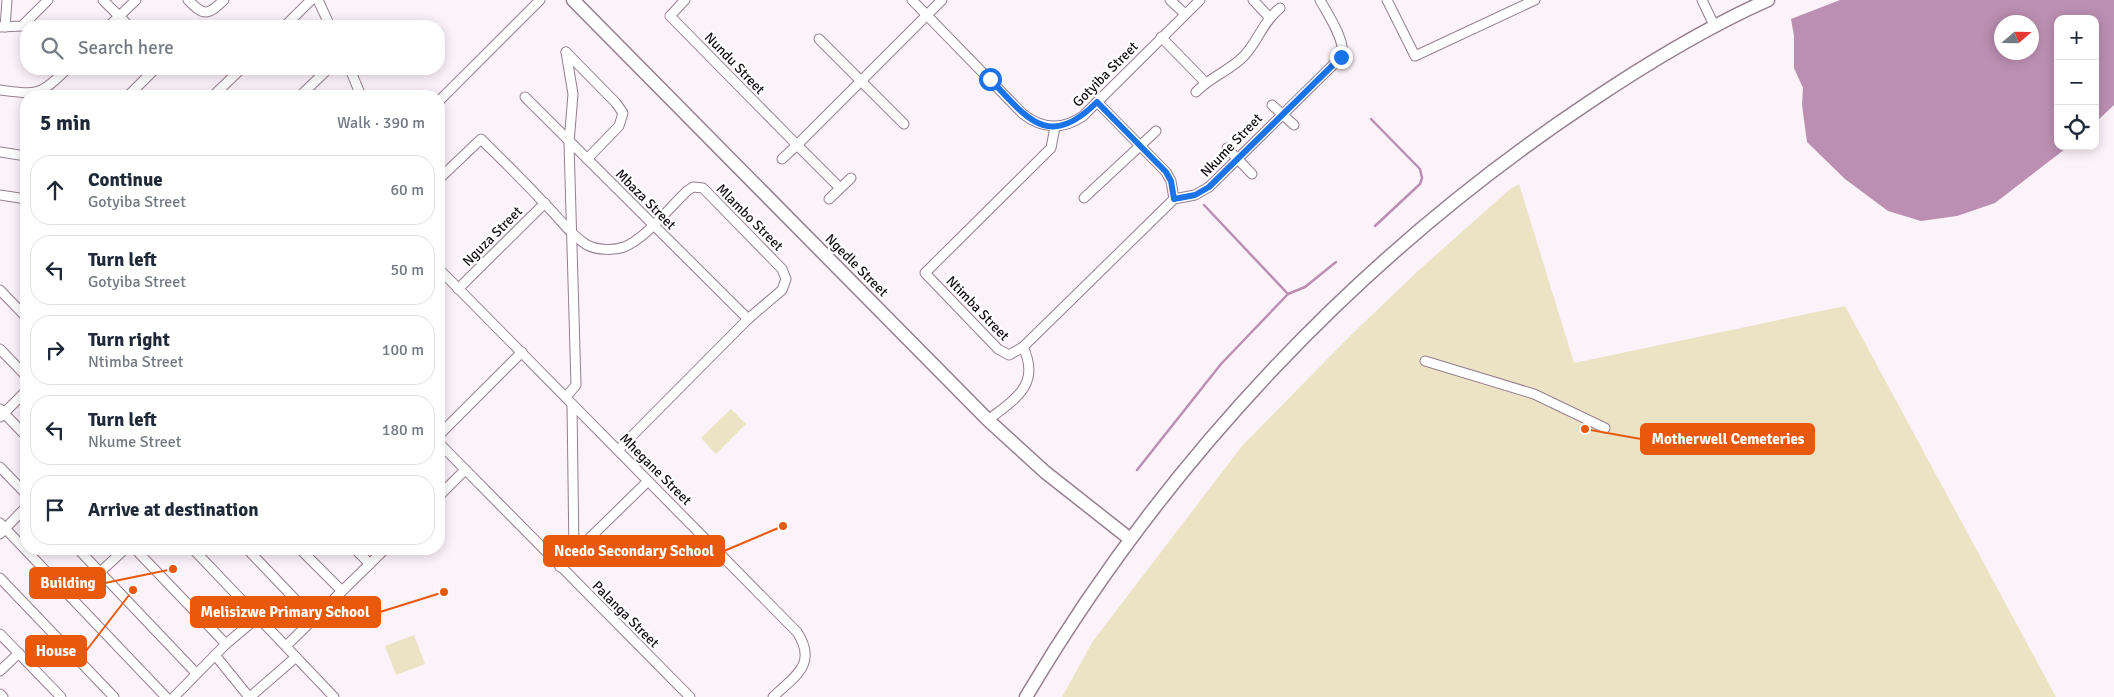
<!DOCTYPE html>
<meta charset="utf-8">
<style>
body{margin:0;font-family:Signika,sans-serif;background:#f2f2f3;color:#1f2937}
.controls{position:absolute;right:15px;top:15px;display:grid;overflow:hidden;border-radius:10px;box-shadow:0 2px 12px #0003}
.controls button{width:45px;height:45px;display:grid;place-items:center;padding:0;border:0;border-bottom:1px solid #e0e1e3;background:#fff;color:#1f2937;font:25px sans-serif}
.compass{position:absolute;left:1994px;top:15px;width:45px;height:45px;border-radius:50%;background:#fff;box-shadow:0 2px 12px #0003;rotate:70deg}
.stop{position:absolute;width:15px;height:15px;margin:-11px;border:4px solid #1a73e8;border-radius:50%;background:#fff}
.stop.end{background:#1a73e8;border-color:#fff;box-shadow:0 1px 5px #0008}
.list{margin:0;padding:0;list-style:none}
h2{display:flex;justify-content:space-between;align-items:center;height:65px;margin:0;padding:0 20px;font-size:21px}
h2 small{font-size:16px;font-weight:400;color:#747a83}
.list li{display:grid;grid-template-columns:32px 1fr auto;gap:15px;align-items:center;box-sizing:border-box;height:70px;margin:0 10px 10px;padding:0 10px;border:1px solid #e0e1e3;border-radius:20px}
.list b{display:block;font-size:19px;white-space:nowrap}
.list p{margin:0;font-size:16px;white-space:nowrap;color:#747a83}
.list em{font-size:16px;font-style:normal;color:#747a83}
.icon{flex:none;width:28px;height:28px;fill:none;stroke:currentColor;stroke-width:2;stroke-linecap:round;stroke-linejoin:round}
.map{position:relative;flex:none;width:2114px;height:697px;overflow:hidden}
.search{position:absolute;background:#fff;box-shadow:0 2px 12px #0003;left:20px;top:20px;width:425px;height:55px;display:flex;align-items:center;gap:12px;box-sizing:border-box;padding:0 18px;border-radius:20px;color:#747a83;font-size:19px}
.panel{position:absolute;background:#fff;box-shadow:0 2px 12px #0003;left:20px;top:90px;width:425px;height:465px;border-radius:20px}
.map>svg:first-child{display:block}
.green{fill:#ece3c4}
.water{fill:#bb8fb1;fill-rule:evenodd}
.lines{fill:none;stroke-linecap:round;stroke-linejoin:round}
.stream{stroke:#bb8fb1;stroke-width:2.5}
.street-casing{stroke:#957f90;stroke-width:11}
.secondary-casing{stroke:#957f90;stroke-width:15}
.street{stroke:#fff;stroke-width:9}
.secondary{stroke:#fff;stroke-width:12}
.route{stroke:#1a73e8;stroke-width:6}
.labels{text-anchor:middle;stroke-width:4.5;stroke-linejoin:round;paint-order:stroke}
.street-label{font-size:14px;fill:#181016;stroke:#fff}
.leader{fill:none;stroke:#e8590c;stroke-width:2}
.callout-dot{fill:#e8590c;stroke:#fff;stroke-width:2}
.callout{fill:#e8590c;stroke:#e8590c;stroke-width:2}
.callout-label{font-size:15px;text-anchor:middle;font-weight:bold;fill:#fff}
</style>
<div class="map">
<svg width="2114" height="697" viewBox="0 0 2114 697">
<rect width="100%" height="100%" fill="#fcf2f9"/>
<g class="green">
<polygon points="1519,184 1574,363 1845,306 2056,697 1062,697 1093,641 1242,446 1348,338 1419,270 1509,190"/>
<polygon points="731,409 746,424 716,454 701,438"/>
<polygon points="414,635 425,664 396,675 385,646"/>
</g>
<path class="water" d="M1840 0H2114V105L2095 123V19H2058V146H2069L1995 203 1957 216 1921 221 1888 211 1845 179 1807 142 1802 105 1803 88 1794 68V36L1791 19ZM2002 22H2032V52H2002Z"/>
<g class="lines">
<g class="stream">
<polyline points="1371,119 1420,169 1422,178 1420,184 1375,226"/>
<polyline points="1288,294 1305,287 1336,262"/>
<polyline points="1137,470 1221,364 1288,294 1204,205"/>
</g>
<defs>
<g id="street">
<polyline points="103,0 129,26"/>
<path d="M188 0C204 16 207 16 224 0"/>
<polyline points="318,0 330,26"/>
<polyline points="685,0 670,16 797,145 942,0"/>
<path d="M912 0 1023 114C1042 129 1063 130 1083 116L1200 0"/>
<polyline points="1170,0 1185,14"/>
<polyline points="1253,0 1269,17"/>
<polyline points="1387,0 1415,56 1535,0"/>
<polyline points="1702,0 1714,25"/>
<polyline points="109,26 136,0"/>
<polyline points="285,26 311,0"/>
<polyline points="0,27 22,26 48,0"/>
<polyline points="5,27 7,0"/>
<polyline points="1161,37 1205,82"/>
<polyline points="819,39 904,124"/>
<polyline points="566,52 616,103 623,113 619,126 587,159"/>
<polyline points="350,69 361,96"/>
<path d="M0 90C38 95 39 96 67 69"/>
<path d="M1196 92C1210 77 1229 71 1243 57 1258 42 1261 24 1280 8"/>
<polyline points="128,96 155,69"/>
<polyline points="213,96 241,69"/>
<polyline points="300,96 328,69"/>
<polyline points="525,97 748,319"/>
<polyline points="439,101 540,0"/>
<polyline points="1097,102 1166,172 1171,181 1174,199"/>
<polyline points="1272,105 1294,125"/>
<path d="M1055 127 1051 148 925 273 998 349 1009 355 1023 347 1174 199 1195 195 1209 187 1341 57C1348 44 1327 13 1320 0"/>
<polyline points="1227,148 1252,174"/>
<polyline points="0,152 26,156"/>
<polyline points="782,159 797,145 840,188"/>
<path d="M439 179 481 139C502 160 523 180 543 202 558 216 569 234 587 245 597 250 613 251 624 247 645 239 670 207 687 191L693 187 703 188 782 269 786 279 782 290 748 319 618 450"/>
<polyline points="0,195 26,199"/>
<polyline points="1084,198 1156,131"/>
<polyline points="829,199 851,178"/>
<path d="M439 269 797 632C818 664 795 676 773 697"/>
<polyline points="458,289 545,203"/>
<polyline points="0,290 26,317"/>
<polyline points="0,349 26,376"/>
<polyline points="1425,361 1534,394 1605,428"/>
<polyline points="566,397 576,385 569,143 573,94 566,52"/>
<polyline points="572,404 574,554"/>
<polyline points="0,409 26,436"/>
<polyline points="0,417 26,391"/>
<path d="M988 420C1015 399 1041 385 1023 347"/>
<polyline points="439,435 522,352"/>
<polyline points="439,443 690,697"/>
<polyline points="0,467 26,494"/>
<polyline points="439,496 465,470"/>
<polyline points="0,523 166,697"/>
<polyline points="0,534 26,507"/>
<polyline points="78,549 196,673"/>
<polyline points="135,549 226,644"/>
<polyline points="193,549 334,697"/>
<polyline points="247,549 313,618"/>
<polyline points="300,549 342,591"/>
<polyline points="355,549 370,564"/>
<polyline points="560,567 648,481"/>
<polyline points="0,578 114,697"/>
<polyline points="72,598 125,549"/>
<polyline points="0,634 61,697"/>
<polyline points="286,646 385,549"/>
<polyline points="215,655 249,697"/>
<polyline points="0,671 19,653"/>
<polyline points="0,694 3,697"/>
<polyline points="174,697 226,644 258,617"/>
<polyline points="250,697 296,657"/>
</g>
<g id="secondary">
<polyline points="573,0 988,420 1045,472 1130,539"/>
<path d="M1026 697C1166 460 1360 255 1588 103 1646 64 1705 28 1768 0"/>
</g>
</defs>
<use href="#street" class="street-casing"/>
<use href="#secondary" class="secondary-casing"/>
<use href="#street" class="street"/>
<use href="#secondary" class="secondary"/>
</g>
<g class="lines">
<path class="route" d="M990 79C1027 118 1048 151 1097 102L1166 172 1171 181 1174 199 1195 195 1209 187 1341 57"/>
</g>
<g class="labels">
<g class="street-label">
<text transform="translate(735 63) rotate(46)" y="5">Nundu Street</text>
<text transform="translate(1105 74) rotate(-45)" y="5">Gotyiba Street</text>
<text transform="translate(1231 145) rotate(-46)" y="5">Nkume Street</text>
<text transform="translate(646 199) rotate(45)" y="5">Mbaza Street</text>
<text transform="translate(750 217) rotate(45)" y="5">Mlambo Street</text>
<text transform="translate(492 236) rotate(-45)" y="5">Nguza Street</text>
<text transform="translate(857 265) rotate(45)" y="5">Ngedle Street</text>
<text transform="translate(978 308) rotate(46)" y="5">Ntimba Street</text>
<text transform="translate(656 469) rotate(45)" y="5">Mhegane Street</text>
<text transform="translate(626 614) rotate(45)" y="5">Palanga Street</text>
</g>
</g>
<path class="leader" d="M1585 429L1641 439M783 526L724 551M173 569L105 583M444 592L380 612M133 590L86 651"/>
<g class="callout-dot">
<circle cx="1585" cy="429" r="5"/>
<circle cx="783" cy="526" r="5"/>
<circle cx="173" cy="569" r="5"/>
<circle cx="444" cy="592" r="5"/>
<circle cx="133" cy="590" r="5"/>
</g>
<g class="callout">
<rect x="1641" y="424" width="173" height="30" rx="5"/>
<rect x="544" y="536" width="180" height="30" rx="5"/>
<rect x="30" y="568" width="75" height="30" rx="5"/>
<rect x="191" y="597" width="189" height="30" rx="5"/>
<rect x="26" y="636" width="60" height="30" rx="5"/>
</g>
<g class="callout-label">
<text x="1728" y="444">Motherwell Cemeteries</text>
<text x="634" y="556">Ncedo Secondary School</text>
<text x="68" y="588">Building</text>
<text x="285" y="617">Melisizwe Primary School</text>
<text x="56" y="656">House</text>
</g>
</svg>
<div class="controls">
<button>+</button>
<button>−</button>
<button><svg class="icon" aria-label="locate" viewBox="0 0 24 24"><circle cx="12" cy="12" r="6"/><path d="M12 2v4M12 18v4M2 12h4M18 12h4"/></svg></button>
</div>
<svg class="compass" viewBox="-18 -18 36 36"><path d="M0-13l5 13h-10z" fill="#e53935"/><path d="M0 13l5-13h-10z" fill="#747a83"/></svg>
<div class="stop" style="left:990px;top:79px"></div>
<div class="stop end" style="left:1341px;top:57px"></div>
<div class="search"><svg class="icon" aria-label="search" viewBox="0 0 24 24"><circle cx="10" cy="10" r="6"/><path d="M15 15l6 6"/></svg>Search here</div>
<section class="panel">
<h2>5 min<small>Walk · 390 m</small></h2>
<ul class="list">
<li><svg class="icon" aria-label="ahead" viewBox="0 0 24 24"><path d="M12 20V5M6 11l6-6 6 6"/></svg><div><b>Continue</b><p>Gotyiba Street</p></div><em>60 m</em></li>
<li><svg class="icon" aria-label="left" viewBox="0 0 24 24"><path d="M17 20v-9H6M10 6l-5 5 5 5"/></svg><div><b>Turn left</b><p>Gotyiba Street</p></div><em>50 m</em></li>
<li><svg class="icon" aria-label="right" viewBox="0 0 24 24"><path d="M7 20v-9h11M14 6l5 5-5 5"/></svg><div><b>Turn right</b><p>Ntimba Street</p></div><em>100 m</em></li>
<li><svg class="icon" aria-label="left" viewBox="0 0 24 24"><path d="M17 20v-9H6M10 6l-5 5 5 5"/></svg><div><b>Turn left</b><p>Nkume Street</p></div><em>180 m</em></li>
<li><svg class="icon" aria-label="arrive" viewBox="0 0 24 24"><path d="M6 21V4h12l-3 4 3 4H6"/></svg><div><b>Arrive at destination</b></div></li>
</ul>
</section>
</div>
